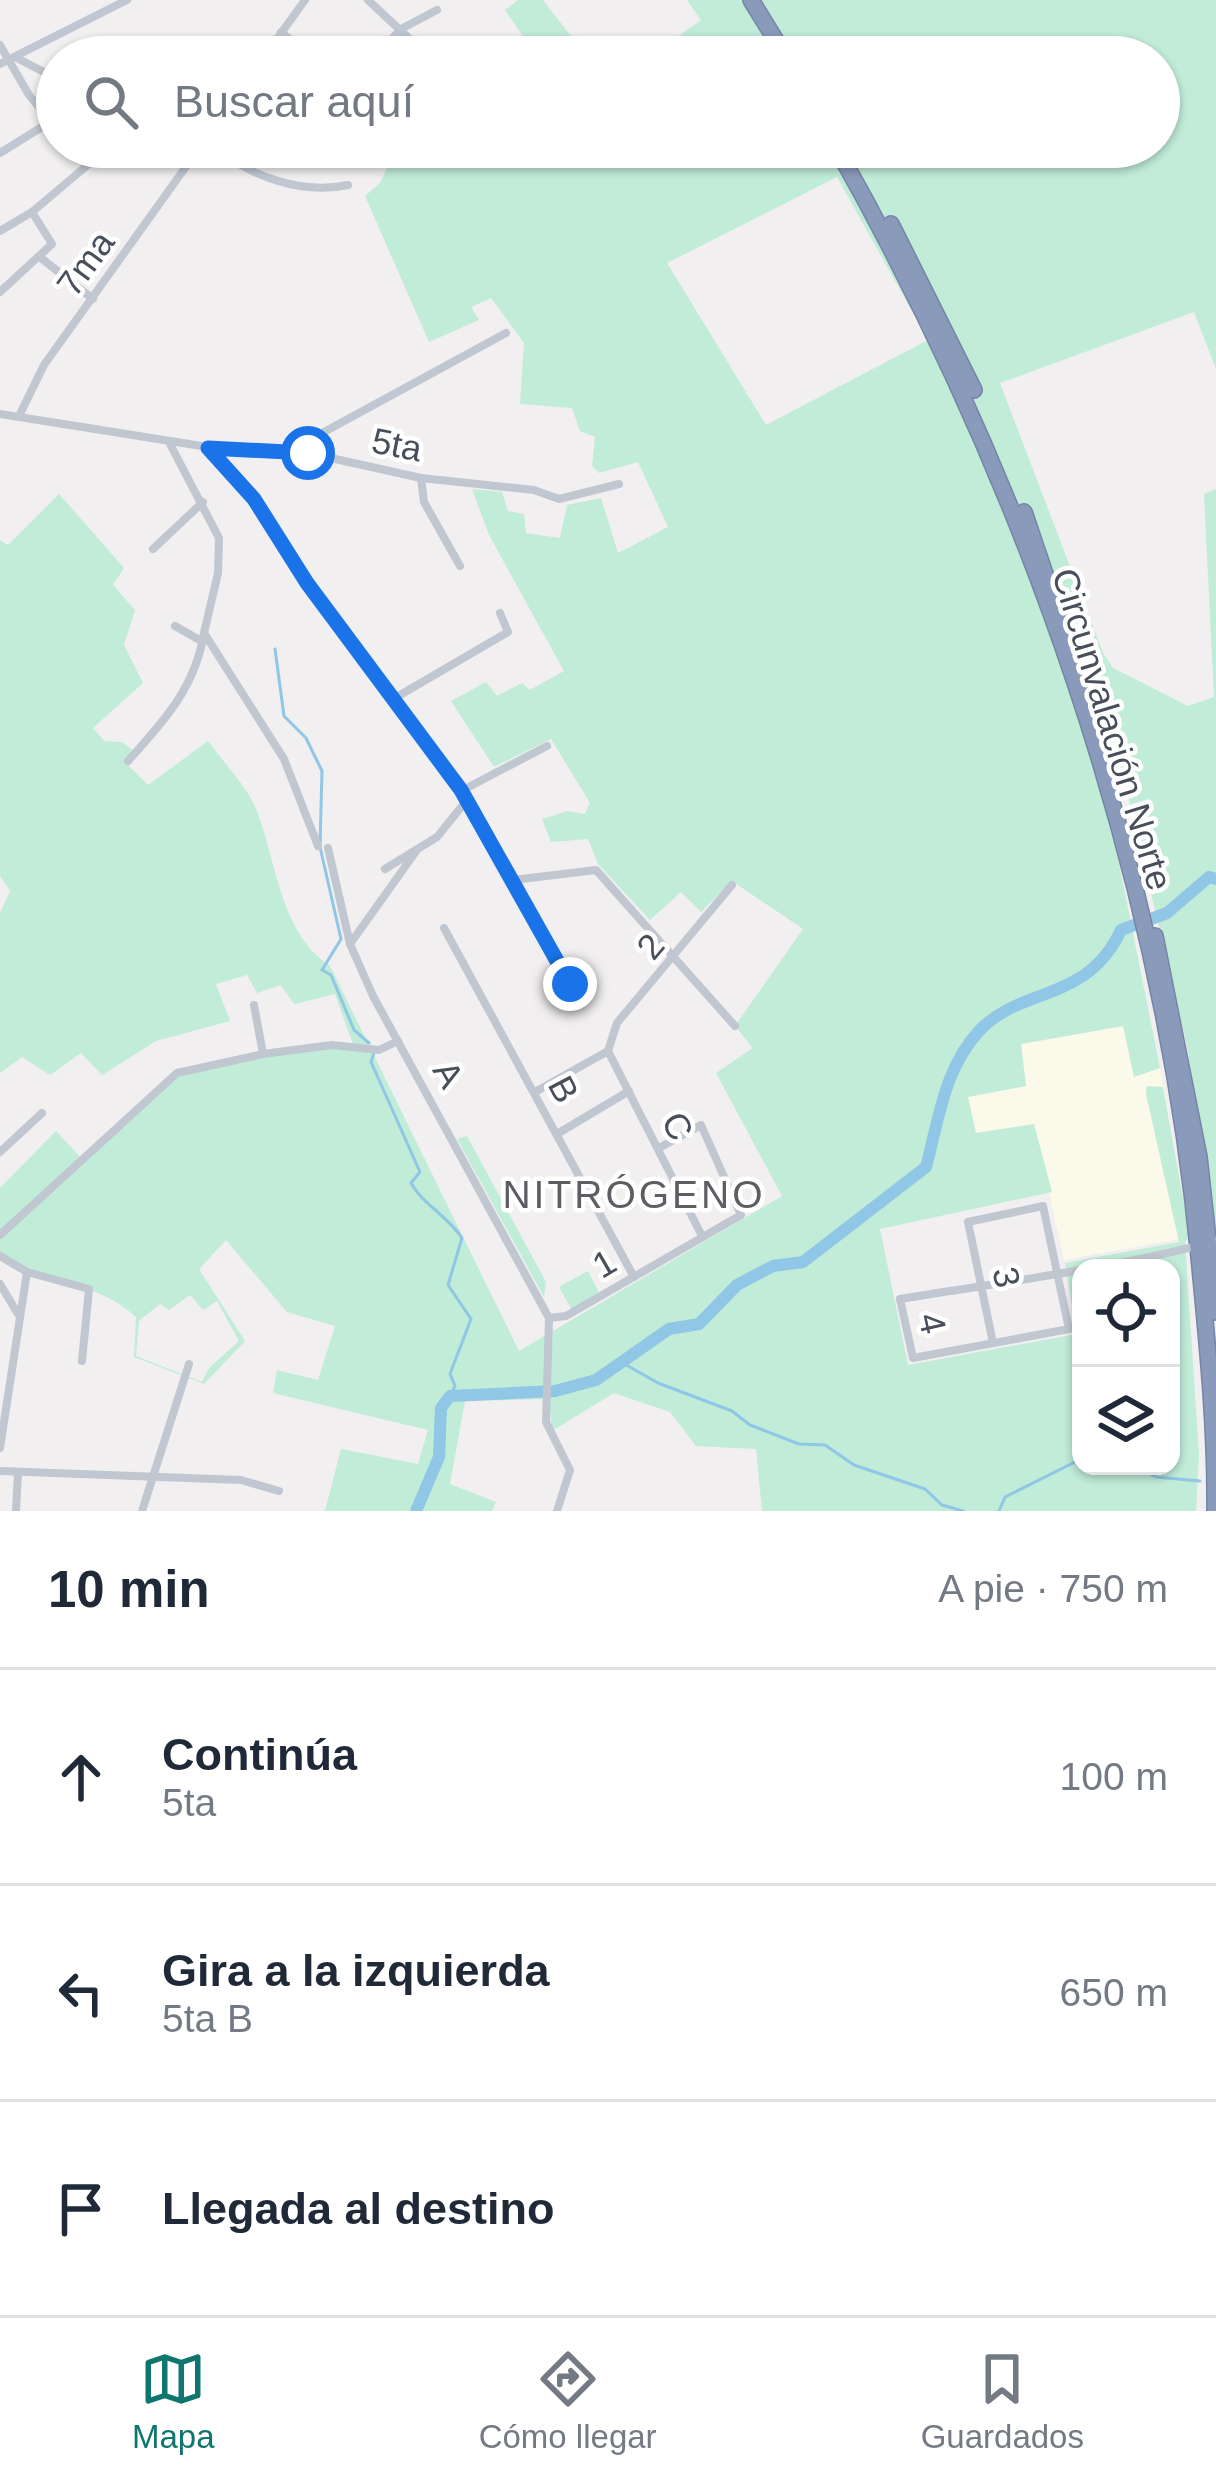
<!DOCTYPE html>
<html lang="es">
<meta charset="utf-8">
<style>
body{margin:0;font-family:Arial,sans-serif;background:#f6f6f7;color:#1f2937}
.controls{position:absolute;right:36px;bottom:36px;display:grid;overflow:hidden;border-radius:24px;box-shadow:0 3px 9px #0004}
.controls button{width:108px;height:108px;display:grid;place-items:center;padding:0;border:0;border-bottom:3px solid #e0e1e3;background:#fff;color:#1f2937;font:60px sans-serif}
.stop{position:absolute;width:36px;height:36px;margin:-27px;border:9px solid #1a73e8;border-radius:50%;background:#fff}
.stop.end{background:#1a73e8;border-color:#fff;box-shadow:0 3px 12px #0008}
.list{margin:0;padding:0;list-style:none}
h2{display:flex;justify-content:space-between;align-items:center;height:156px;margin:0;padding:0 48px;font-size:51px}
h2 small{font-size:39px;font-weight:400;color:#747a83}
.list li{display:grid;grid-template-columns:78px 1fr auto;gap:36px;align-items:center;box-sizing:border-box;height:216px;padding:0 48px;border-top:3px solid #e0e1e3}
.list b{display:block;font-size:45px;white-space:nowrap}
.list p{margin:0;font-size:39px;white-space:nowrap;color:#747a83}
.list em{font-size:39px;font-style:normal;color:#747a83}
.icon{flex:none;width:66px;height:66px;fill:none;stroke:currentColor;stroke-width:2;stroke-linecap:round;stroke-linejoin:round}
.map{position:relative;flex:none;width:1216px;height:1511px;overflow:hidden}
.search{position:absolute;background:#fff;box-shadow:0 3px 9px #0004;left:36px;right:36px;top:36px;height:132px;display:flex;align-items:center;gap:30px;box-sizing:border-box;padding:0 42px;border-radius:66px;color:#747a83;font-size:45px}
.sheet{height:804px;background:#fff}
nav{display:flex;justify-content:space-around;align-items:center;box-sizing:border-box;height:168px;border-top:3px solid #e0e1e3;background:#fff;font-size:33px;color:#747a83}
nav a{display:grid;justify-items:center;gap:6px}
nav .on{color:#0f766e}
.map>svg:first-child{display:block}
.commercial{fill:#fbf9ea}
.green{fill:#c0ecd8;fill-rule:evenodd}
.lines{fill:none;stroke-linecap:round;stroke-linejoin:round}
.stream{stroke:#90c6e6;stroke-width:3}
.river{stroke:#90c6e6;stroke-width:12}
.highway-casing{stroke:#7585a6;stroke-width:18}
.street{stroke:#c0c7d0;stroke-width:8}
.highway{stroke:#8a9aba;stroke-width:15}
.route{stroke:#1a73e8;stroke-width:15}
.labels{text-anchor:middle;stroke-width:9;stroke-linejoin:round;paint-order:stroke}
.street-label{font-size:36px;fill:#484f5b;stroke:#fff}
.neighbourhood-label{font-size:39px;letter-spacing:3px;fill:#5c5e63;stroke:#fff}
</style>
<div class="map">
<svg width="1216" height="1511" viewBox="0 0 1216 1511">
<rect width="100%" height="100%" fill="#f1efef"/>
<polygon class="commercial" points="1124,1026 1134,1076 1160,1068 1190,1237 1064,1260 1034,1125 975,1133 967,1096 1026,1086 1021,1044"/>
<g class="green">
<polygon points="518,0 543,0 587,57 537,57 505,10"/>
<path d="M687 0H1216V369L1194 312 1000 383 1103 653 1113 668 1188 706 1214 697 1204 494 1216 489V1253L1188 1050 1115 740 1087 746 1114 838 1160 1068 1134 1077 1123 1026 1021 1044 1026 1086 968 1097 976 1133 1034 1124 1052 1192 880 1229 908 1365 1077 1334 1065 1263 1179 1242 1146 1094 1147 1086 1163 1087 1190 1237 1185 1241 1199 1455 1196 1511H762L756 1449 696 1446 670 1412 614 1393 552 1431 549 1399 465 1401 450 1484 496 1502 492 1511H325L341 1449 418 1464 428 1430 273 1393 277 1370 318 1380 335 1326 287 1312 226 1240 199 1269 245 1341 204 1384 134 1357 136 1317C97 1281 45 1282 0 1257V1188L56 1131 82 1159 176 1076 263 1054 353 1044 335 994 294 1004 281 985 257 993 247 975 216 984 230 1021 156 1041 102 1075 81 1053 50 1075 22 1057 0 1073V913L10 891 0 876V540L8 545 59 494 124 568 113 585 135 610 124 645 143 683 93 728 104 741 122 742 134 751 126 763 148 785 208 741C223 762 246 785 256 809 277 861 279 932 330 966L519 1351 782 1196 716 1073 753 1048 735 1026 803 929 732 881 701 912 681 892 650 920 598 864 588 839 551 842 542 819 568 811 585 814 590 803 551 739 494 767 451 701 486 682 497 696 522 683 530 690 564 671 489 535 472 489 502 492 508 511 524 514 526 533 560 538 567 505 601 498 618 553 668 527 638 462 599 473 592 466 595 437 580 431 572 408 520 404 524 343 491 298 471 307 479 320 429 342 365 196 379 184 398 147H1159V57H649L701 20ZM837 177 928 340 766 425 667 263ZM1081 1268H1171V1466H1081ZM190 1295 203 1310 217 1301 239 1341 209 1368 202 1382 136 1356 139 1321 160 1304 169 1310Z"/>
<polygon points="467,1136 546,1282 544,1297 457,1139"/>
<polygon points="588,1271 600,1295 572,1310 559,1287"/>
</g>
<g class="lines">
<g class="stream">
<polyline points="275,649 284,716 306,738 322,771 320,847 341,939 322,970 331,975 354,1030 369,1043"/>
<path d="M374 1053 371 1062 420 1172 411 1183C423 1205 448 1216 462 1238L448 1285 471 1319 450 1374 455 1386 450 1396"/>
<polyline points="621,1362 658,1383 732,1411 750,1425 799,1444 825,1445 854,1465 925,1489 942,1505 963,1511"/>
<polyline points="1134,1466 1156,1477 1200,1481"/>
<polyline points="999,1511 1005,1497 1081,1459"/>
</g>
<path class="river" d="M416 1511 439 1457 441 1408 450 1396 555 1391 596 1380 669 1329 699 1324 737 1285 773 1266 803 1262 926 1167C939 1119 944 1068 980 1030 1022 986 1087 1003 1121 930L1167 913 1209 877 1216 879"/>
<defs>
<g id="highway">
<polyline points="751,0 786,57"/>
<path d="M836 147C1027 486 1162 868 1199 1257 1207 1340 1216 1427 1215 1511"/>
<polyline points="891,224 974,390"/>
<polyline points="1024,512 1103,745"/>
<polyline points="1155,936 1199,1157 1216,1312"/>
</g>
</defs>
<use href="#highway" class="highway-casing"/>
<g class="street">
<polyline points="368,0 429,57"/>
<polyline points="281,32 312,57"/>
<polyline points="0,45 29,95 57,129"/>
<polyline points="264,57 305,0"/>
<polyline points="375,57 401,29 437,10"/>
<polyline points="17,58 57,79"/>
<polyline points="0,64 127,0"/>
<polyline points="76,147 92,163"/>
<path d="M215 147C249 176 302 195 348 185"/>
<polyline points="0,153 50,122"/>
<polyline points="0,231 32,212 109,147"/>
<polyline points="41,258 93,299"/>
<polyline points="0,292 52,244 32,212"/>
<polyline points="0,414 208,447 308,453 421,478 534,490 559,499 619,484"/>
<polyline points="20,414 44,365 200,147"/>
<polyline points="170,444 219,538 218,573 204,633 284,759 318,846"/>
<polyline points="208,447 254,499 307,583 461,791 570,984"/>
<polyline points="321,456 324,432 506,333"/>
<polyline points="421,478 424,502 460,566"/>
<polyline points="153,549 203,502"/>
<polyline points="175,626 203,642"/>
<polyline points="395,698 508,632 500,613"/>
<path d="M128 761C164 721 195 688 204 633"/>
<polyline points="461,791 547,746"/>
<polyline points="328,848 350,944 373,996 549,1318"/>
<polyline points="385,869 437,837 467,800"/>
<polyline points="513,880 596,870 735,1026"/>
<polyline points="444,928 634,1277"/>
<polyline points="350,944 417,850"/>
<polyline points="254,1005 263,1054"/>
<polyline points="535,1092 608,1051"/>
<polyline points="557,1134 629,1091"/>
<polyline points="0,1152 42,1113"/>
<polyline points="0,1235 177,1073 263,1054 332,1045 379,1050 398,1041"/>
<polyline points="702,1236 608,1051 617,1023 732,885"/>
<polyline points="0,1256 27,1272 89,1289 82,1361"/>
<polyline points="0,1284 18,1314"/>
<polyline points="549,1318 566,1316 741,1215 701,1125 659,1148"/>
<polyline points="549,1318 546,1422 570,1470 557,1511"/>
<path d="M993 1343 968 1222 1043 1206 1069 1329 913 1358 900 1299C1004 1282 1114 1268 1216 1241"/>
<polyline points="0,1448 27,1272"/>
<polyline points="0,1471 241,1480 279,1491"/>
<polyline points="16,1511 18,1472"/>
<polyline points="142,1511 189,1364"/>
</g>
<use href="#highway" class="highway"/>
</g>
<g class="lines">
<polyline class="route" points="308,453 208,448 254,499 307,583 461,790 570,984"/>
</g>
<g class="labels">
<g class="street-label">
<text transform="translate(85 263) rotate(-54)" y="13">7ma</text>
<text transform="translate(397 444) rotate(11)" y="13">5ta</text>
<text transform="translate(1113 729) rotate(73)" y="13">Circunvalación Norte</text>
<text transform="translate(650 946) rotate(-50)" y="13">2</text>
<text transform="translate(449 1074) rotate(60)" y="13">A</text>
<text transform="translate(564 1089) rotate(62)" y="13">B</text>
<text transform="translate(678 1126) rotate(62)" y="13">C</text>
<text transform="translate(604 1263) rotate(-30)" y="13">1</text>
<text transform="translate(1007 1277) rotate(78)" y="13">3</text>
<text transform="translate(933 1323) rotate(77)" y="13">4</text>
</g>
<g class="neighbourhood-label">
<text x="634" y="1208">NITRÓGENO</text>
</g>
</g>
</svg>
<div class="controls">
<button><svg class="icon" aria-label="locate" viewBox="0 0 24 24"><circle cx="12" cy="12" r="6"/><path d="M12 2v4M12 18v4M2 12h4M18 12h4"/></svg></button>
<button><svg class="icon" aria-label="layers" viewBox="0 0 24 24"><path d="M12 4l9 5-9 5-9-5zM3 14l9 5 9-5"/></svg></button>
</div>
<div class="stop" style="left:308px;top:453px"></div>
<div class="stop end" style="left:570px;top:984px"></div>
<div class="search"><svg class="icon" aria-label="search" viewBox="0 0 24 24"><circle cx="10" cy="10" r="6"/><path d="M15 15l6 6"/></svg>Buscar aquí</div>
</div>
<section class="sheet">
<h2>10 min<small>A pie · 750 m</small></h2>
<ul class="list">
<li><svg class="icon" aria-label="ahead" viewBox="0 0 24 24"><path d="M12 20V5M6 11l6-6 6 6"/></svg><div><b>Continúa</b><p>5ta</p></div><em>100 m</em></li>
<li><svg class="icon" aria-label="left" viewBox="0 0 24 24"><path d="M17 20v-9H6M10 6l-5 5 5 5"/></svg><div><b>Gira a la izquierda</b><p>5ta B</p></div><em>650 m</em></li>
<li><svg class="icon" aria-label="arrive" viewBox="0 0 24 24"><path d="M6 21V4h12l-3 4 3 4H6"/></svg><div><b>Llegada al destino</b></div></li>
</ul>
</section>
<nav>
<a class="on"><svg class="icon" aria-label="map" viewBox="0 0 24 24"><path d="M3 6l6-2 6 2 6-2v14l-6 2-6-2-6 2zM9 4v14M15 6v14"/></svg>Mapa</a>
<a><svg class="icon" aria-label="directions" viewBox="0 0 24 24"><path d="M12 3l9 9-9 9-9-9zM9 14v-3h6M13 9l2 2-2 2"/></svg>Cómo llegar</a>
<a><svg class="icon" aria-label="saved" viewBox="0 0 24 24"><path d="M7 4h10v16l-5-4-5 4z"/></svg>Guardados</a>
</nav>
